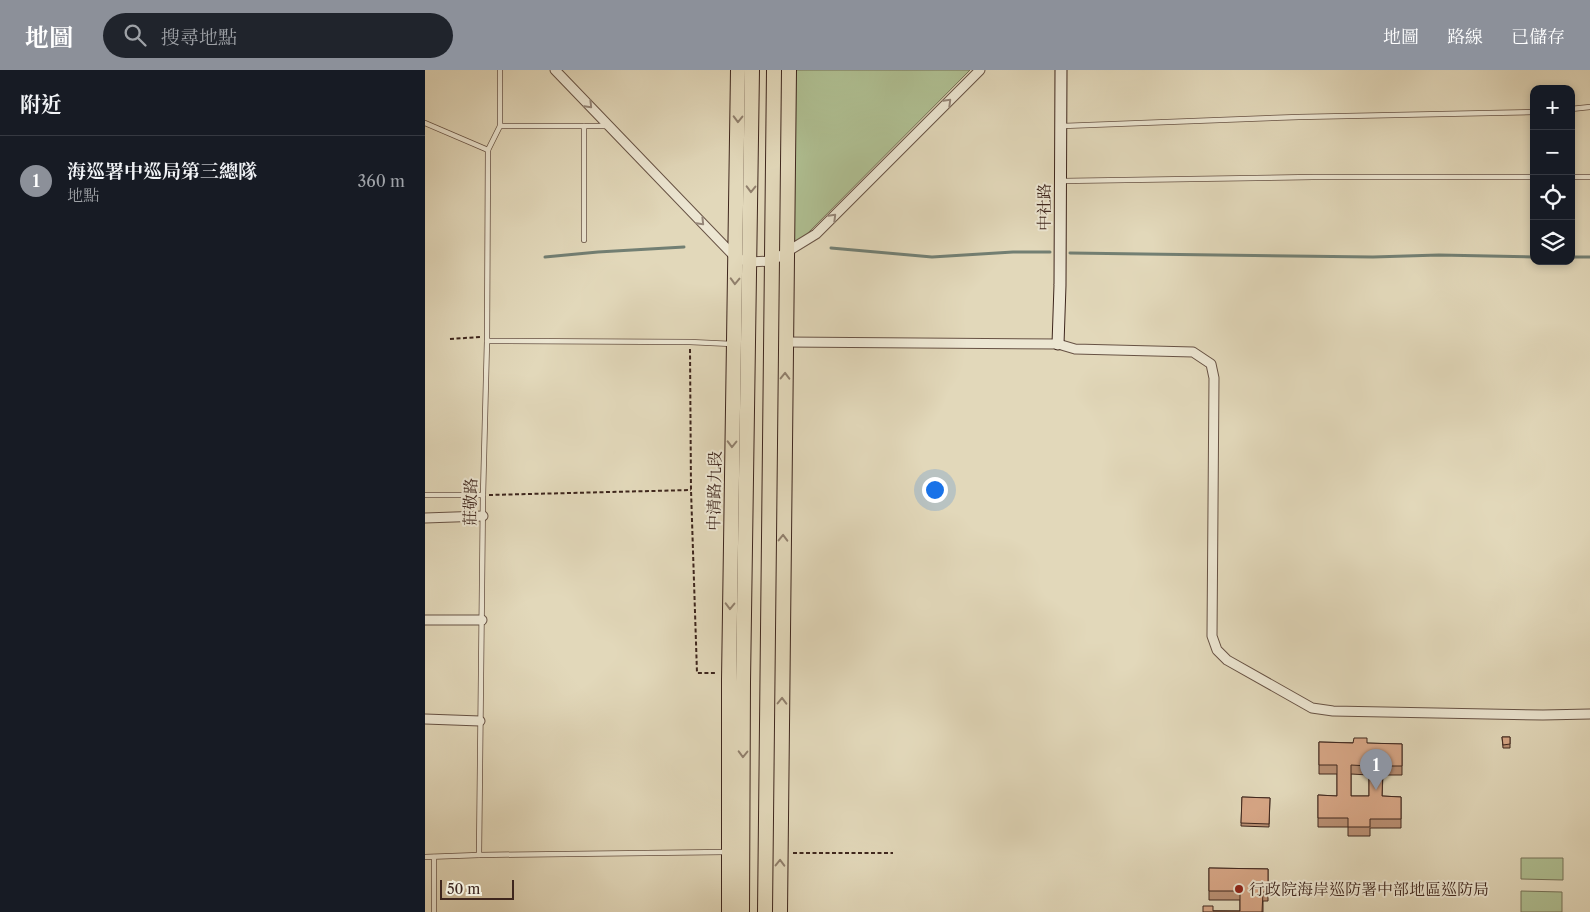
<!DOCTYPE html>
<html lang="zh-TW">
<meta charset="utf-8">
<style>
body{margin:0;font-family:"Libre Caslon Text","Noto Serif TC",serif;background:#20242c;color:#f1f3f6}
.controls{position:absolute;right:15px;top:15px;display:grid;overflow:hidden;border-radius:10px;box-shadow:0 2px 8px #0003}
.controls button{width:45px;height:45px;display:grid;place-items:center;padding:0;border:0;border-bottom:1px solid #363941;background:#171b24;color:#f1f3f6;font:25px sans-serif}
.scale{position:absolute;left:15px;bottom:12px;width:74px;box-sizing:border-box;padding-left:5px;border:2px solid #3e261d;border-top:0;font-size:14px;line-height:18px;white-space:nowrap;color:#3e261d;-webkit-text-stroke:4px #ece6d2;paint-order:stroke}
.you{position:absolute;left:509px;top:419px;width:18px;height:18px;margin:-12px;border:4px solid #fff;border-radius:50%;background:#1a73e8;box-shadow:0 0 0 8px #1a73e833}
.badge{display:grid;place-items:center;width:32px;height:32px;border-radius:50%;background:#8c9099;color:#fff;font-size:16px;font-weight:700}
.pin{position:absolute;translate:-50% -41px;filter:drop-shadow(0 1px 2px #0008)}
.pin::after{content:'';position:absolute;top:26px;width:18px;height:15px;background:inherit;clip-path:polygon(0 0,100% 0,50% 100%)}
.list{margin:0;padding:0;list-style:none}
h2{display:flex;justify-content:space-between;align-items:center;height:65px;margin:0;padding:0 20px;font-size:21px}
h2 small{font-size:16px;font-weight:400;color:#9ea1a6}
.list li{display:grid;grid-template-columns:32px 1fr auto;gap:15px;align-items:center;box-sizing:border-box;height:90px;padding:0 20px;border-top:1px solid #363941}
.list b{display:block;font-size:19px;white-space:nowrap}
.list p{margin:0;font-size:16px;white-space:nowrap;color:#9ea1a6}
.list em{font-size:16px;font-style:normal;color:#9ea1a6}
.icon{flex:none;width:28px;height:28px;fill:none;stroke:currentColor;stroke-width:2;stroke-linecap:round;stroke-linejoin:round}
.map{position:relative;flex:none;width:1165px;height:842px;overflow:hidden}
header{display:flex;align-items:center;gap:30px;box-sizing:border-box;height:70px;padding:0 25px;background:#8c9099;color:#fff}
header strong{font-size:24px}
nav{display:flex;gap:28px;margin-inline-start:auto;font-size:18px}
.search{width:350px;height:45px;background:#20242c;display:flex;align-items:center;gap:12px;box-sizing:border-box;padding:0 18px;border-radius:28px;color:#9ea1a6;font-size:19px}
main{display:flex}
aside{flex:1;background:#171b24}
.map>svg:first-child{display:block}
.green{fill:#afbf92;stroke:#767258}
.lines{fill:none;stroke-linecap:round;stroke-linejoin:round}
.stream{stroke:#727f73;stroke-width:3}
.lane-casing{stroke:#675244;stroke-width:6}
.street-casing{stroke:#675244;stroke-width:11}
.secondary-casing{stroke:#3e261d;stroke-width:13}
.primary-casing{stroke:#3e261d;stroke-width:16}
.path{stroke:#3e261d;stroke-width:2;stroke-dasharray:4 2.5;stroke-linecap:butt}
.lane{stroke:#ece6d2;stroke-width:4.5}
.street{stroke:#ece6d2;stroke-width:9}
.secondary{stroke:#ece6d2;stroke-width:11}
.primary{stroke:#e2d8ba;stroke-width:14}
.wall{fill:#b98f73;stroke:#3e261d;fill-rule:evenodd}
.building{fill:#d7a686;stroke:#3e261d;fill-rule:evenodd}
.oneway{stroke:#958678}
.oneway2{stroke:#907f6c}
.poi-dot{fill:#8f2418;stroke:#ece6d2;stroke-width:2}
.labels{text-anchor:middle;stroke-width:4;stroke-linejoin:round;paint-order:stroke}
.street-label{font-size:16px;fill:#3e261d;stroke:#ece6d2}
.poi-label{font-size:16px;fill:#3e261d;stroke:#ece6d2;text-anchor:start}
</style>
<header>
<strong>地圖</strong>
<div class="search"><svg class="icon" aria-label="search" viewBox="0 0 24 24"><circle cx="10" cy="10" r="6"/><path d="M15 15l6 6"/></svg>搜尋地點</div>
<nav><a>地圖</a><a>路線</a><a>已儲存</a></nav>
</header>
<main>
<aside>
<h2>附近<small></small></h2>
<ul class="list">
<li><span class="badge">1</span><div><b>海巡署中巡局第三總隊</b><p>地點</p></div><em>360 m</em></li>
</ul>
</aside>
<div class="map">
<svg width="1165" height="842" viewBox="0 0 1165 842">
<rect width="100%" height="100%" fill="#e2d8ba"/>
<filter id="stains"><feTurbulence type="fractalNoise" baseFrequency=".004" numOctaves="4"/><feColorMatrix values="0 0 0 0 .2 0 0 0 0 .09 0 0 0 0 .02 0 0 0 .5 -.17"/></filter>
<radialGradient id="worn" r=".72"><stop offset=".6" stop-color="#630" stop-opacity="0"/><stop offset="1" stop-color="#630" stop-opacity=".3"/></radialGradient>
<g class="green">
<polygon points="369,0 545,0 369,177"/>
<polygon points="1096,788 1138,788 1138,810 1096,809"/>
<polygon points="1096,821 1137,822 1137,842 1096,842"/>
</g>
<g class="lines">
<g class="stream">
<polyline points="406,178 507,187 588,182 625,182"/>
<polyline points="645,183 948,187 1014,185 1109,187"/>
<polyline points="120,187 173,182 259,177"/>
<polyline points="1146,187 1165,187"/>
</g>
<defs>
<g id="lane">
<polyline points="1146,39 1165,37"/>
<polyline points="0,53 63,80"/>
<polyline points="75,56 182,56"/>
<polyline points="159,56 159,170"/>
<polyline points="638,56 874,47 1109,42"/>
<polyline points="1146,107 1165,107"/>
<polyline points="636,111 888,107 1109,107"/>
<polyline points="62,271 265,272 307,274"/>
<polyline points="0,425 58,425"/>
<polyline points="54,785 58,425 62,271 63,80 75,56 75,0"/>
<polyline points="0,787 54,785 301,782"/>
<polyline points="9,842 9,787"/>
</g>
<g id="street">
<polyline points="130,0 311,188 325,192 347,191 391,164 555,0"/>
<polyline points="360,272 633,274 650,279 768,282 786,294 789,308 787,566 792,580 802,590 887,638 908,641 1118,645 1165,644"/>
<polyline points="0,448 58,446"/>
<polyline points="0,550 57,550"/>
<polyline points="0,649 55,651"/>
</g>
<polyline id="secondary" points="633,274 635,215 636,0"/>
<g id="primary">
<polyline points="304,842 304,610 313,0"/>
<polyline points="317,842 318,612 327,0"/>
<polyline points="340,842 349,0"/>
<polyline points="355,842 364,0"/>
</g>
</defs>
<use href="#lane" class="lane-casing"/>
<use href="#street" class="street-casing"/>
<use href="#secondary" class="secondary-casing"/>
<use href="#primary" class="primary-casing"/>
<g class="path">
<polyline points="25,269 55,267"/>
<polyline points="265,279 266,420 272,603 292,603"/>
<polyline points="64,425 266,420"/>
<polyline points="368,783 468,783"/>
</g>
<use href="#lane" class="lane"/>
<use href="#street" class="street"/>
<use href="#secondary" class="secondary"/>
<use href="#primary" class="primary"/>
</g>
<g class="wall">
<polygon points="1077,667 1085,667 1085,678 1078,678"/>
<path d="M894 672 977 674V705H958L957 726 976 727V758H945V766H923V757H893V725L912 726V704H894ZM926 704 944 705V726H926Z"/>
<polygon points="817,727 845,728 844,757 816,756"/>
<polygon points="784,798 843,799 843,831 838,831 838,842 788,841 815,841 815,830 784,830"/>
</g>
<g class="building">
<polygon points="1077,667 1085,667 1085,674 1078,675"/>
<path d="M929 668H942V673L977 674V696H958L957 726 976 727V749H945V757H923V748H893V725L912 726V695H894V672L928 673ZM926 695 944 696V726H926Z"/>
<polygon points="817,727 845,728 844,754 816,753"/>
<polygon points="784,798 843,799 843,822 838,822 837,842 778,842 778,836 788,836 788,841 815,841 815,821 784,821"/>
</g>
<defs><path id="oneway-chevron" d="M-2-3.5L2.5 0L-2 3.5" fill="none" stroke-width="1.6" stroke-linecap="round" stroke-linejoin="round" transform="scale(1.25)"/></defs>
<g class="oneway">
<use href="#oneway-chevron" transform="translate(523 32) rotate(-45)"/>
<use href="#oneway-chevron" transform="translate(164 35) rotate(46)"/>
<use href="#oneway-chevron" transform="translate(408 147) rotate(-45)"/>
<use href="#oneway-chevron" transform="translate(276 152) rotate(46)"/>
</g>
<g class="oneway2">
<use href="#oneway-chevron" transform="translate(313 49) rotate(91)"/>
<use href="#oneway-chevron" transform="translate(326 119) rotate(91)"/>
<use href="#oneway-chevron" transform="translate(310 211) rotate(92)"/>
<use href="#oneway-chevron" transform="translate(360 306) rotate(-89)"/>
<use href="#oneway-chevron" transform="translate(307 374) rotate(91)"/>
<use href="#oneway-chevron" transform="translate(358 468) rotate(-89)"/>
<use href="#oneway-chevron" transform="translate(305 536) rotate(91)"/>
<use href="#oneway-chevron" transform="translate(357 631) rotate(-89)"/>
<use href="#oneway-chevron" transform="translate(318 684) rotate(91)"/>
<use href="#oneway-chevron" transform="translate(355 793) rotate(-89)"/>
</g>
<circle class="poi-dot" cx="814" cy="819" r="5"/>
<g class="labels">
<g class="street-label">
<text transform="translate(619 137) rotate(-90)" y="6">中社路</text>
<text transform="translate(289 421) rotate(-89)" y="6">中清路九段</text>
<text transform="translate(45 432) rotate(-89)" y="6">莊敬路</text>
</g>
<g class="poi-label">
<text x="824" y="825">行政院海岸巡防署中部地區巡防局</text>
</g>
</g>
<rect width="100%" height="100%" filter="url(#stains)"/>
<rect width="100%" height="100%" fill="url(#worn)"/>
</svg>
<div class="controls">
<button>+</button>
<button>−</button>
<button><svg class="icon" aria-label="locate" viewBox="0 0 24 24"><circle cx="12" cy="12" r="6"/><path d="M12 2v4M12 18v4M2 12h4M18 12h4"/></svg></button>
<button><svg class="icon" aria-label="layers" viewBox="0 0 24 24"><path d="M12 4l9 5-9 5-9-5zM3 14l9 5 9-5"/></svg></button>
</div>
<div class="scale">50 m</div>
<div class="you"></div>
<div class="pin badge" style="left:951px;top:720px">1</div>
</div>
</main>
